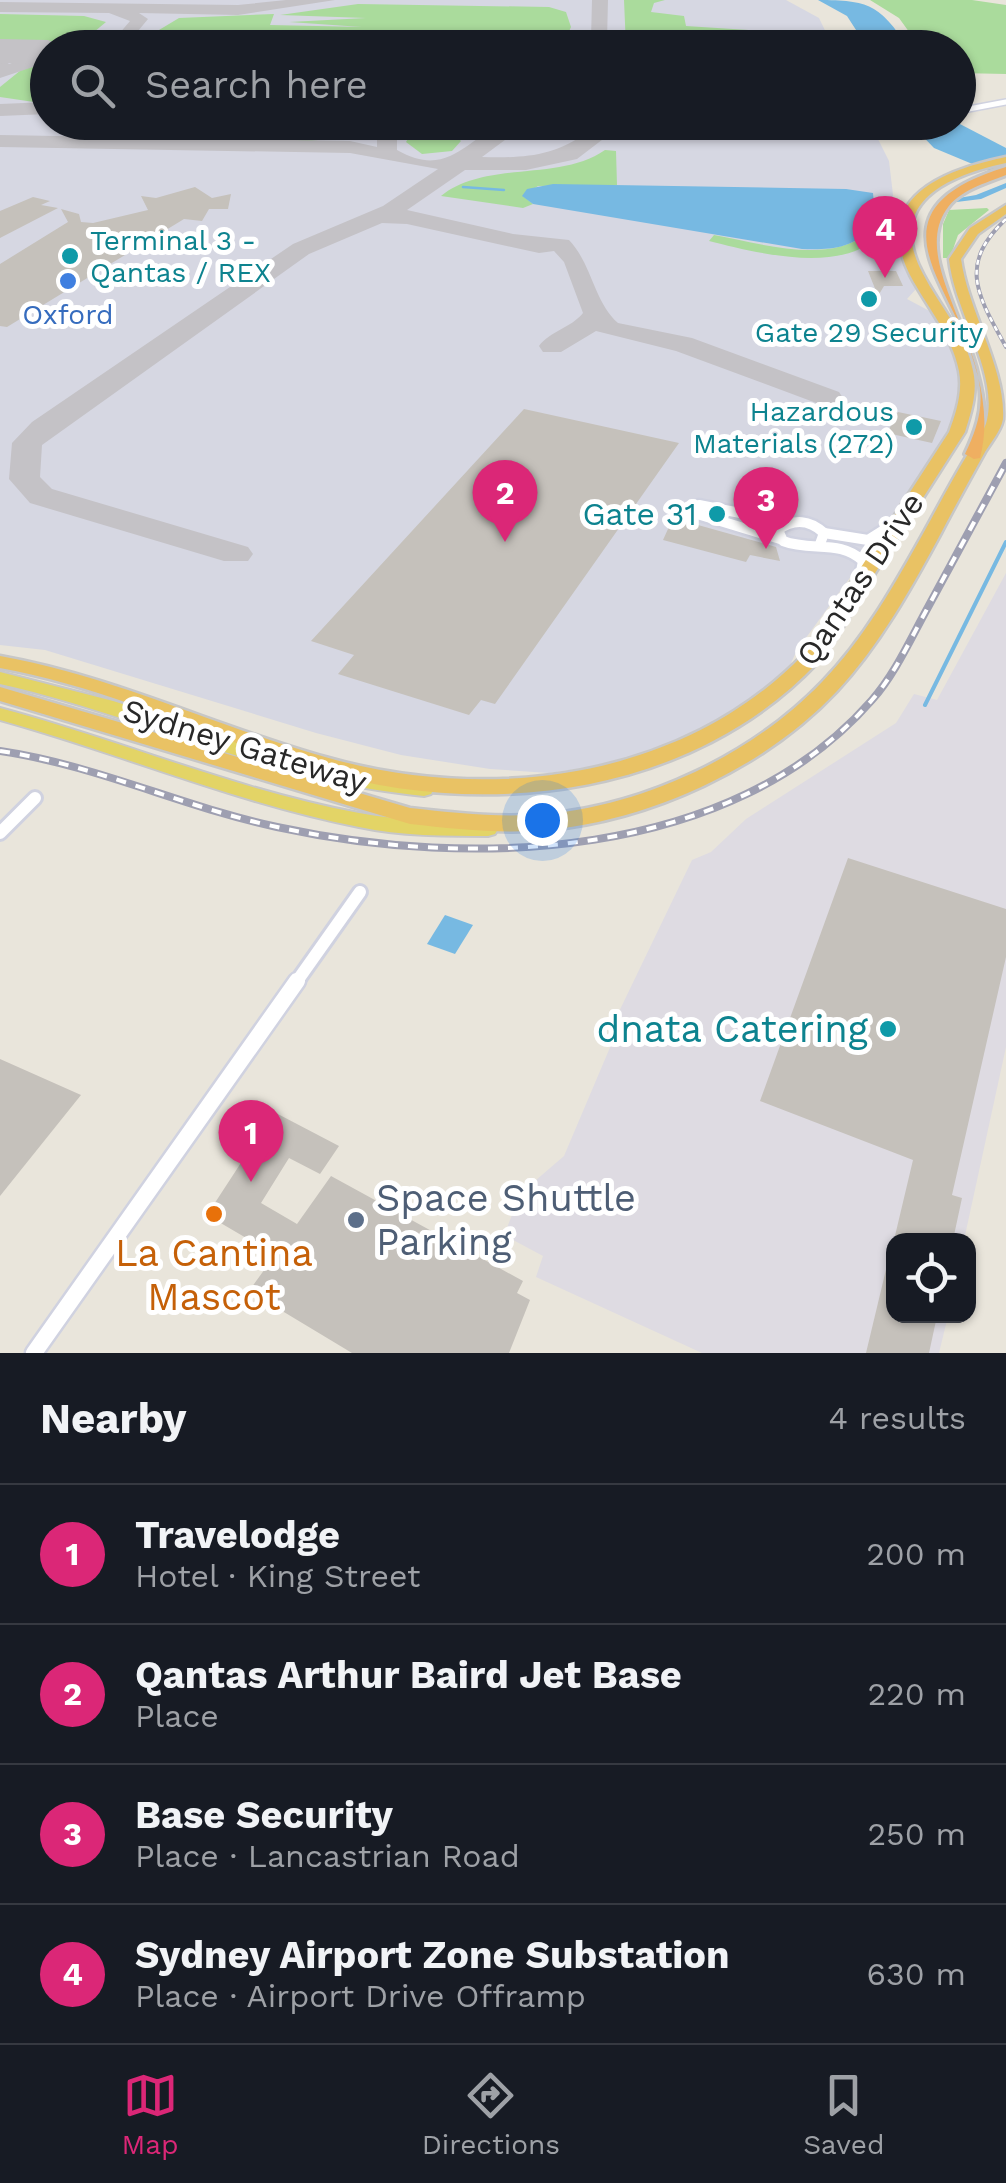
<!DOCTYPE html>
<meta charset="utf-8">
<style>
body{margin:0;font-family:"Work Sans",sans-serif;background:#242831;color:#f1f3f6}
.controls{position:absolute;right:30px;bottom:30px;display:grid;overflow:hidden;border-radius:20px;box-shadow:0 2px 8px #0004}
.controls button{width:90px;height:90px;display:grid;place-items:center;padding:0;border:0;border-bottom:2px solid #363941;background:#171b24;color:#f1f3f6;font:50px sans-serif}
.you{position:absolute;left:542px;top:820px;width:35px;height:35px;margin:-25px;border:8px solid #fff;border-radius:50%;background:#1a73e8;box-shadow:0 0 0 15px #1a73e833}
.badge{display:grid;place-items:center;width:65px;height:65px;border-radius:50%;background:#db2777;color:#fff;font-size:32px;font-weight:700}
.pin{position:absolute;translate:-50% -82px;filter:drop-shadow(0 2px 5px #0008)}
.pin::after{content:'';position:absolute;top:52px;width:35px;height:30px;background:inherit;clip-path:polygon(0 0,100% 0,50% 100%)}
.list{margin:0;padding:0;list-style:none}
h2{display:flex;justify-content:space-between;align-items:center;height:130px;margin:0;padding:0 40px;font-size:42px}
h2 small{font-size:32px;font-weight:400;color:#9ea1a6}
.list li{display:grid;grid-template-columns:65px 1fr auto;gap:30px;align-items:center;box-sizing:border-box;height:140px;padding:0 40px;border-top:2px solid #363941}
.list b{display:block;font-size:38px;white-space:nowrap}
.list p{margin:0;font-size:32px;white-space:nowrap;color:#9ea1a6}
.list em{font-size:32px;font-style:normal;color:#9ea1a6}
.icon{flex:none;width:55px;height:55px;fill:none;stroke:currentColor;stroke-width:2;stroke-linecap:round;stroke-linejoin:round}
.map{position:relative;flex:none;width:1006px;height:1353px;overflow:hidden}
.search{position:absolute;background:#171b24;box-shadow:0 2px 8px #0004;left:30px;right:30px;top:30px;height:110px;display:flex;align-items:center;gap:25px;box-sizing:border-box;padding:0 35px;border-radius:55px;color:#9ea1a6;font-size:38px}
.sheet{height:690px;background:#171b24}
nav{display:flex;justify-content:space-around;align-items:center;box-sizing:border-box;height:140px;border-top:2px solid #363941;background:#171b24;font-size:28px;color:#9ea1a6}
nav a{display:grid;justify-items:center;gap:5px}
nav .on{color:#db2777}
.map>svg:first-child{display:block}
.industrial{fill:#dedbe2}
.airport{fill:#d6d7e2}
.green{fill:#aadb9c}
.water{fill:#77b9e2}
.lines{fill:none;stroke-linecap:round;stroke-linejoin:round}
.stream-far1{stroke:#77b9e2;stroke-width:2.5}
.stream{stroke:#77b9e2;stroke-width:4}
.canal{fill:#77b9e2;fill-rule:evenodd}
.taxiway{fill:#c4c2c6;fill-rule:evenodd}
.runway{fill:#c4c2c6;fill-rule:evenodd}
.building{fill:#c5c1bb}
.minor-far3-casing{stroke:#d0d2e0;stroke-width:8}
.minor-far2-casing{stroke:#d0d2e0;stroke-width:15}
.minor-far1-casing{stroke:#d0d2e0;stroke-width:18}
.minor-casing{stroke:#d0d2e0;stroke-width:21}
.primary-casing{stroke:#c7c7c7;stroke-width:4}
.trunk-casing{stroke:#c7c7c7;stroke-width:5}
.motorway-casing{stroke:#c7c7c7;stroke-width:6}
.minor-far3{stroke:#fff;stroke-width:5}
.minor-far2{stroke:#fff;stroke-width:10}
.minor-far1{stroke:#fff;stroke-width:12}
.minor{stroke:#fff;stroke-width:16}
.primary{fill:#e3d466;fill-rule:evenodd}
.trunk{fill:#e9c264;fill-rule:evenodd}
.motorway{fill:#efaf61;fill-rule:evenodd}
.rail-far1-casing{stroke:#9e9fb1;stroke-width:4}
.rail-casing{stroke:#9e9fb1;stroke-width:8}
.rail-far1{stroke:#fff;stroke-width:2.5;stroke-dasharray:5;stroke-linecap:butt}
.rail{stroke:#fff;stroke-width:4;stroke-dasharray:10;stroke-linecap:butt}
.culture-dot{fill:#0f9aa8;stroke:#fff;stroke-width:4}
.shop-dot{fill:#3f7fe0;stroke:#fff;stroke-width:4}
.food-dot{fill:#e8710a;stroke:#fff;stroke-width:4}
.service-dot{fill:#5c6f8a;stroke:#fff;stroke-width:4}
.labels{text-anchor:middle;stroke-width:10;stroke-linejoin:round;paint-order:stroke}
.far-culture-label{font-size:28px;fill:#0d838f;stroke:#fff;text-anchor:start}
.far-shop-label{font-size:28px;fill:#366cbe;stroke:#fff}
.culture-label{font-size:32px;fill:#0d838f;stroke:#fff;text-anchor:end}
.street-label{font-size:32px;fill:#282828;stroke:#fff}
.near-culture-label{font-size:38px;fill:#0d838f;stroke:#fff;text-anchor:end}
.near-service-label{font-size:38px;fill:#4e5e75;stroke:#fff;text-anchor:start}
.near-food-label{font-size:38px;fill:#c56008;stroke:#fff}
</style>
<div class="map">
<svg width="1006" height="1353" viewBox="0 0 1006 1353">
<rect width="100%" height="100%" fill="#e9e5db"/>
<polygon class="industrial" points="1006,573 1006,1047 964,1240 894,1240 894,1316 948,1316 939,1353 702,1353 536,1277 543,1256 504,1235 521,1193 564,1156 614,1038 614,1022 692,860 711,852 746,819 896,723 914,694 937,700"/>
<polygon class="airport" points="0,0 786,0 819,18 833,47 48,48 48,122 870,123 889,161 900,254 916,289 907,299 937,315 960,371 961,397 950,428 896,515 797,650 786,674 706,730 654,753 611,764 549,773 490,769 401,755 316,733 45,650 0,645"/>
<g class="green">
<polygon points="665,0 654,3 651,12 684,16 686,26 808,34 814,47 626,47 624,0"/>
<polygon points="870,0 972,0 1006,5 1006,74 959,73 958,48 920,47 899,18"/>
<polygon points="358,4 549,7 566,12 571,27 564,42 551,48 158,43 159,30 179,18 274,14 270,25 362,27 289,22 366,18 280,15"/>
<polygon points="0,14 84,16 106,22 82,42 0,42"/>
<polygon points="47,62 47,88 34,102 0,97 0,87 21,70"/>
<path d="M92 125 337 129 358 133C320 149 107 144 67 130Z"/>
<polygon points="413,131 451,132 461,141 452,151 422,154 406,142"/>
<path d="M605 150 616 151 617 185 538 186 523 196 533 204 523 208 441 196C486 160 559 182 605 150Z"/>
<path d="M881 202 880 235C841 275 757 253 709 241L714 235C760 243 825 265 867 234L868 204Z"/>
<polygon points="987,208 989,210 958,235 950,258 943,258 943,224 949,210"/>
</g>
<g class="water">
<path d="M818 0C869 0 880 5 908 47H867L847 16Z"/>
<polygon points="910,123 958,123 1006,148 1006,178 934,148"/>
<path d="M553 184 846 189 873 193 874 204 868 205 871 228C853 249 828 250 802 249L533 204 522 196 527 189Z"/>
<polygon points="445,915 473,925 455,954 427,944"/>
</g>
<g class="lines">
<polyline class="stream-far1" points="463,187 504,190"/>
<polyline class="stream" points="925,705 1006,542"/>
<polygon class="canal" points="1006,183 1006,188 981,199 940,204 936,202 976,195"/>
<g class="taxiway">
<polygon points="286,0 335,0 238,15 139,13 148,19 124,48 107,48 130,21 109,13 0,12 0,2 238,5"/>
<polygon points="592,0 608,0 607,40 601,48 584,48 591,39"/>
<polygon points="48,51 48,62 0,78 0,56 9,64"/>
<polygon points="48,102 48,114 0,116 0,104"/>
<path d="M367 122H389L397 130V150C449 180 467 137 505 123 512 121 522 122 529 122L482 157C523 158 554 157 587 132L580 127 585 122 821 127V135L814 137 611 133 577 159 526 170H465L407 210 513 234 569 240C592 264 594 302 618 323L692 338 839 392 843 398 839 404H819L676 351 596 331 561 352H543L539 346C550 331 571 328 583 313L564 262 554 251 539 253 407 224 382 223 309 254 42 445 40 477 52 489 248 547 253 554 248 561H224L30 503 9 479 12 443 32 422 293 244 383 206 438 169 350 153 0 147V135L350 141 377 147V132Z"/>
</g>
<polygon class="runway" points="0,39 48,40 65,48 48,48 48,64 0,63"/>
</g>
<g class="building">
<polygon points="195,187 212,198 231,194 228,209 209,209 202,221 184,219 7,327 0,326 0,264 68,222 61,209 79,214 81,222 93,223 148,210 141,196 156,198"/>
<polygon points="33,197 50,201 41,205 58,208 0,238 0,211"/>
<polygon points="868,271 896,271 903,286 884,286 878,296"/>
<polygon points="524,409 679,443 495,704 481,700 469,715 338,674 354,655 311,641"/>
<polygon points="898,412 941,421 932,443 887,433"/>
<polygon points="673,518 776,547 780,561 750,555 746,562 663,540"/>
<polygon points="848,858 1006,909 1006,957 952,1195 962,1198 953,1240 894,1240 913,1160 760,1101"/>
<polygon points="0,1059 81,1095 0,1196"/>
<polygon points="274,1112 339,1146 320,1174 289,1158 261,1203 297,1224 331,1176 523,1281 517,1293 530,1300 509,1353 352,1353 249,1291 275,1255 207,1215"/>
<polygon points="889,1257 894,1258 894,1316 937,1316 929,1353 866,1353"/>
</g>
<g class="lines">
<defs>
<polyline id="minor-far3" points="958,111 1006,102"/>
<g id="minor-far2">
<polyline points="699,505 787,522"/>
<polyline points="694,513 780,539"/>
<polyline points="824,533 868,540 895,523"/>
<path d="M820 544 824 533C810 520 794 518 778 530L783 541C811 552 840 539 863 561L860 577"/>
</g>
<g id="minor-far1">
<polyline points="0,833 35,798"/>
<polyline points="295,984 360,892"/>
</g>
<polyline id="minor" points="34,1353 297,981"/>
<g id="primary">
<path d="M0 672 113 701 316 765 369 776 424 782 431 784 434 789 431 794 424 796C388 792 353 787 318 778 210 753 108 708 0 684Z"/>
<path d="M0 708C120 740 236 790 359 813 402 821 445 821 488 822L495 824 498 829 495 834 488 836C445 836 401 836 359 827 236 803 120 753 0 720Z"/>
</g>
<g id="trunk">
<path d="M1006 157V163C946 176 885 203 923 274 940 307 966 334 973 371 978 392 971 412 965 432 931 485 897 539 863 592 849 615 836 643 818 662 693 795 487 821 317 770 210 738 111 688 0 668V656C113 676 215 726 325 757 489 804 682 780 804 654 822 634 836 607 850 584 883 534 916 483 949 432 956 413 963 392 959 371 952 335 927 307 910 275 871 197 944 170 1006 157Z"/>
<path d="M1006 205V214L978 234 961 259C968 311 1006 369 1003 419 1001 431 991 442 985 452 970 479 955 506 941 533 912 587 879 646 837 691 765 768 651 820 547 830 501 834 455 829 410 824L0 701V687L410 808C455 813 501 818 546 814 646 805 753 754 822 682 864 639 895 584 924 532 939 505 953 478 969 452 975 442 985 431 987 420 998 372 954 310 949 259L970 228Z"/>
</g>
<path id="motorway" d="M1006 167V175C986 183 959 190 946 210 907 269 1006 358 980 458L974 459 965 454C975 433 983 412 980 388 969 294 850 215 1006 167Z"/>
</defs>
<use href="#minor-far3" class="minor-far3-casing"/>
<use href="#minor-far2" class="minor-far2-casing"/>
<use href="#minor-far1" class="minor-far1-casing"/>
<use href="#minor" class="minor-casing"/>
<use href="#primary" class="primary-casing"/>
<use href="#trunk" class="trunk-casing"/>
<use href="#motorway" class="motorway-casing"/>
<use href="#minor-far3" class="minor-far3"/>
<use href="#minor-far2" class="minor-far2"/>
<use href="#minor-far1" class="minor-far1"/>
<use href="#minor" class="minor"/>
<use href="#primary" class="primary"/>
<use href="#trunk" class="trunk"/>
<use href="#motorway" class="motorway"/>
<defs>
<path id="rail-far1" d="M1006 219C957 265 978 296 1006 347"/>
<path id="rail" d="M0 751C96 765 183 807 277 827 471 869 732 861 872 700 895 674 910 640 927 609 953 560 980 512 1006 463"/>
</defs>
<use href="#rail-far1" class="rail-far1-casing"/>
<use href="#rail" class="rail-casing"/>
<use href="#rail-far1" class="rail-far1"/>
<use href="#rail" class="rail"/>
</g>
<g class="culture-dot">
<circle cx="70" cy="256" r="10"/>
<circle cx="869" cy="299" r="10"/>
<circle cx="914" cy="427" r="10"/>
<circle cx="717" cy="514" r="10"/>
<circle cx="888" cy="1029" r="10"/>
</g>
<circle class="shop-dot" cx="68" cy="281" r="10"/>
<circle class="food-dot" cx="214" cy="1214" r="10"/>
<circle class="service-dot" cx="356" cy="1220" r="10"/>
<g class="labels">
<g class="far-culture-label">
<text x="90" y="250">Terminal 3 -<tspan x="90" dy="32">Qantas / REX</tspan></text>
<text x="869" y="342" text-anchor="middle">Gate 29 Security</text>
<text x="894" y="421" text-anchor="end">Hazardous<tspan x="894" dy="32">Materials (272)</tspan></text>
</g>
<g class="far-shop-label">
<text x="68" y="324">Oxford</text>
</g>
<g class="culture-label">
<text x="697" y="525">Gate 31</text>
</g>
<g class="street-label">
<text transform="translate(860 579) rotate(-56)" y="11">Qantas Drive</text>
<text transform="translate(245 746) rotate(17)" y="11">Sydney Gateway</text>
</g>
<g class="near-culture-label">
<text x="868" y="1042">dnata Catering</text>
</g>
<g class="near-service-label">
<text x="376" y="1211">Space Shuttle<tspan x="376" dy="44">Parking</tspan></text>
</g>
<g class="near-food-label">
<text x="214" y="1266">La Cantina<tspan x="214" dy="44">Mascot</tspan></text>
</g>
</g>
</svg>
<div class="controls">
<button><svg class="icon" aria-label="locate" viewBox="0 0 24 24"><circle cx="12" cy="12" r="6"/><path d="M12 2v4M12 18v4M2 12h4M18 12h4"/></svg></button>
</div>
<div class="you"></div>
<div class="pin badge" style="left:251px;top:1182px">1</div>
<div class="pin badge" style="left:505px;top:542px">2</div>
<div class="pin badge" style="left:766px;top:549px">3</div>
<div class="pin badge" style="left:885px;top:278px">4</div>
<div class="search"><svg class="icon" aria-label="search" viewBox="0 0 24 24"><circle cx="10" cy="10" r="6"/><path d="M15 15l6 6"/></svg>Search here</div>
</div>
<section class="sheet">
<h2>Nearby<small>4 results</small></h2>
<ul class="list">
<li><span class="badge">1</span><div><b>Travelodge</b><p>Hotel · King Street</p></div><em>200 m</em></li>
<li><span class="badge">2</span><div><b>Qantas Arthur Baird Jet Base</b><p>Place</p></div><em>220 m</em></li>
<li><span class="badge">3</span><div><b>Base Security</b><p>Place · Lancastrian Road</p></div><em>250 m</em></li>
<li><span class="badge">4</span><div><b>Sydney Airport Zone Substation</b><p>Place · Airport Drive Offramp</p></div><em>630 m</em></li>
</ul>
</section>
<nav>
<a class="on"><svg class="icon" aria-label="map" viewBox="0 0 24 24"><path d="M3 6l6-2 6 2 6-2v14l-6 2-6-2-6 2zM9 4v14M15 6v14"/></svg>Map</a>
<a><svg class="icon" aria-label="directions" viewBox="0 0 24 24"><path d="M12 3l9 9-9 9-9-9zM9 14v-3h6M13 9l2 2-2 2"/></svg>Directions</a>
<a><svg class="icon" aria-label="saved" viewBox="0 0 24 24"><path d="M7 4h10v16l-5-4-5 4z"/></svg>Saved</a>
</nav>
